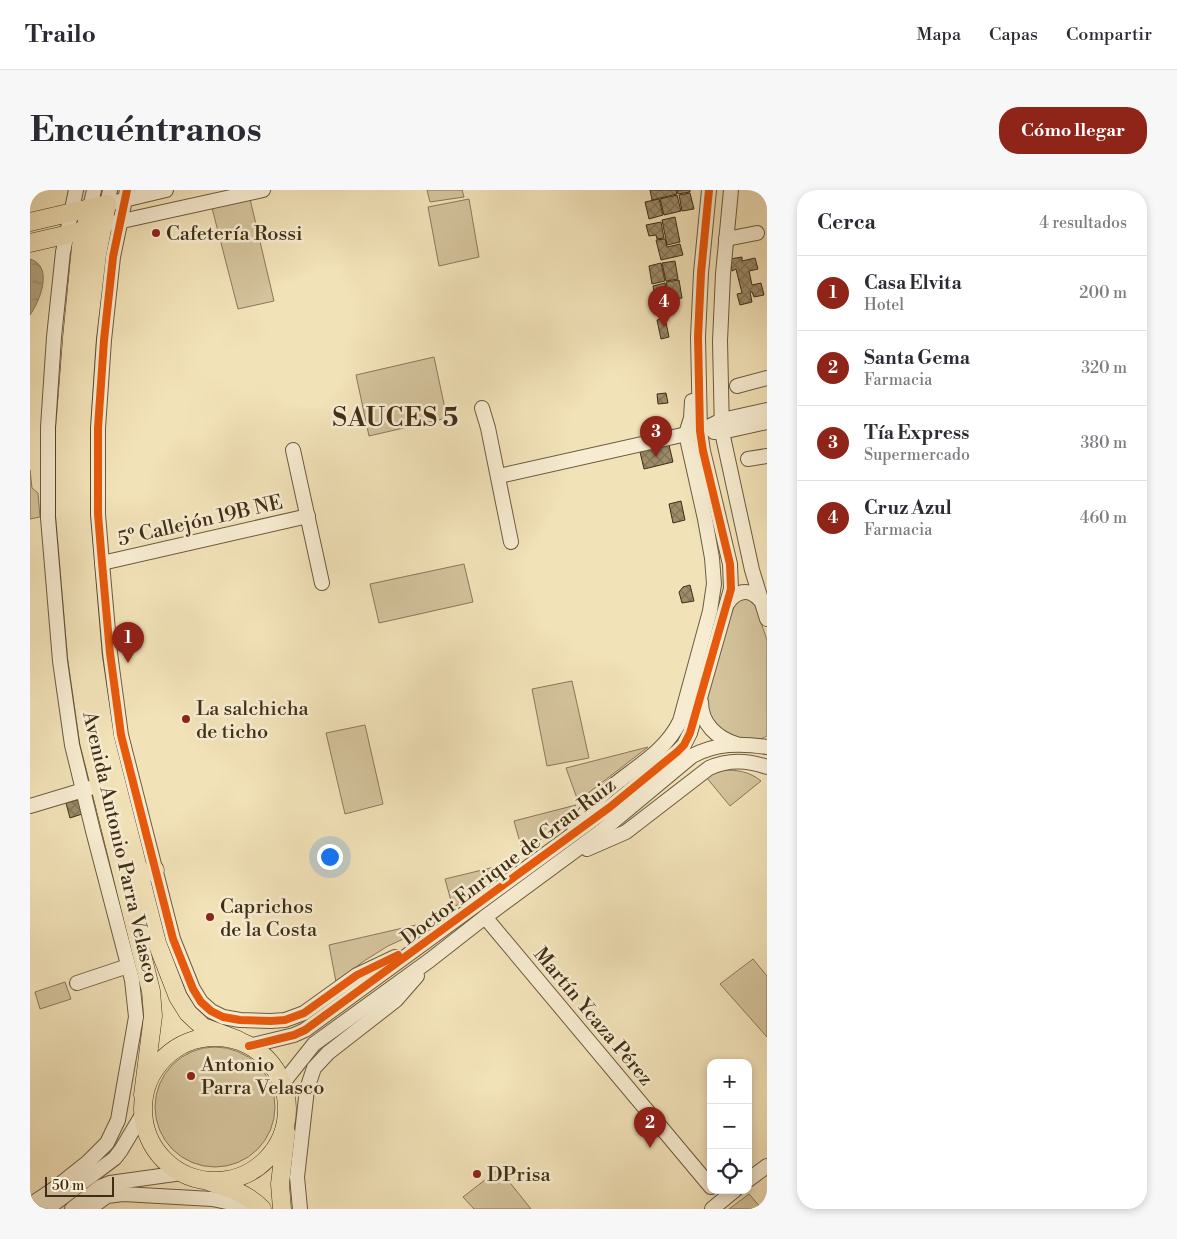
<!DOCTYPE html>
<html lang="es">
<meta charset="utf-8">
<style>
body{margin:0;font-family:"Libre Bodoni",serif;background:#f7f7f7;color:#2b2b33}
.controls{position:absolute;right:15px;bottom:15px;display:grid;overflow:hidden;border-radius:10px;box-shadow:0 2px 8px #0003}
.controls button{width:45px;height:45px;display:grid;place-items:center;padding:0;border:0;border-bottom:1px solid #e1e1e2;background:#fff;color:#2b2b33;font:25px sans-serif}
.scale{position:absolute;left:15px;bottom:12px;width:69px;box-sizing:border-box;padding-left:5px;border:2px solid #3f2e16;border-top:0;font-size:14px;line-height:18px;white-space:nowrap;color:#3f2e16;-webkit-text-stroke:4px #f7ecd1;paint-order:stroke}
.you{position:absolute;left:299px;top:666px;width:18px;height:18px;margin:-12px;border:4px solid #fff;border-radius:50%;background:#1a73e8;box-shadow:0 0 0 8px #1a73e833}
.badge{display:grid;place-items:center;width:32px;height:32px;border-radius:50%;background:#8f2418;color:#fff;font-size:16px;font-weight:700}
.pin{position:absolute;translate:-50% -41px;filter:drop-shadow(0 1px 2px #0008)}
.pin::after{content:'';position:absolute;top:26px;width:18px;height:15px;background:inherit;clip-path:polygon(0 0,100% 0,50% 100%)}
.list{margin:0;padding:0;list-style:none}
h2{display:flex;justify-content:space-between;align-items:center;height:65px;margin:0;padding:0 20px;font-size:21px}
h2 small{font-size:16px;font-weight:400;color:#7c7c81}
.list li{display:grid;grid-template-columns:32px 1fr auto;gap:15px;align-items:center;box-sizing:border-box;height:75px;padding:0 20px;border-top:1px solid #e1e1e2}
.list b{display:block;font-size:19px;white-space:nowrap}
.list p{margin:0;font-size:16px;white-space:nowrap;color:#7c7c81}
.list em{font-size:16px;font-style:normal;color:#7c7c81}
.icon{flex:none;width:28px;height:28px;fill:none;stroke:currentColor;stroke-width:2;stroke-linecap:round;stroke-linejoin:round}
.map{position:relative;flex:none;width:737px;height:1019px;overflow:hidden;border-radius:20px}
header{display:flex;align-items:center;gap:30px;box-sizing:border-box;height:70px;padding:0 25px;background:#fff;border-bottom:1px solid #e1e1e2}
header strong{font-size:24px}
nav{display:flex;gap:28px;margin-inline-start:auto;font-size:18px}
.intro{display:flex;align-items:center;justify-content:space-between;box-sizing:border-box;height:120px;padding:0 30px}
h1{margin:0;font-size:35px}
.button{padding:12px 22px;border-radius:20px;background:#8f2418;color:#fff;font-size:18px;font-weight:700}
main{display:flex;gap:30px;padding:0 30px}
aside{flex:1;background:#fff;border-radius:20px;box-shadow:0 2px 8px #0003}
.map>svg:first-child{display:block}
.green{fill:#d4c39c;stroke:#8a7859}
.water{fill:url(#water-ripples);stroke:#867556}
.building{fill:url(#building-cross-hatch);stroke:#3f2e16}
.lines{fill:none;stroke-linecap:round;stroke-linejoin:round}
.minor-casing{stroke:#6c5b3e;stroke-width:16}
.major-casing{stroke:#3f2e16;stroke-width:19}
.minor{stroke:#f7ecd1;stroke-width:14}
.major{stroke:#f2e2b8;stroke-width:18}
.cycleway-casing{stroke:#f7ecd1;stroke-width:11}
.cycleway{stroke:#e8590c;stroke-width:8}
.poi-dot{fill:#8f2418;stroke:#f7ecd1;stroke-width:2}
.labels{text-anchor:middle;stroke-width:5;stroke-linejoin:round;paint-order:stroke}
.poi-label{font-size:20px;fill:#3f2e16;stroke:#f7ecd1;text-anchor:start}
.street-label{font-size:20px;fill:#3f2e16;stroke:#f7ecd1}
.district-label{font-size:25px;font-weight:bold;letter-spacing:1px;fill:#3f2e16;stroke:#f7ecd1}
</style>
<header>
<strong>Trailo</strong>
<nav><a>Mapa</a><a>Capas</a><a>Compartir</a></nav>
</header>
<div class="intro"><h1>Encuéntranos</h1><a class="button">Cómo llegar</a></div>
<main>
<div class="map">
<svg width="737" height="1019" viewBox="0 0 737 1019">
<defs>
<pattern id="water-ripples" width="26" height="14" patternUnits="userSpaceOnUse" patternTransform="scale(1.25)"><rect width="26" height="14" fill="#b5a581"/><path d="M2 4q2-2 4 0t4 0M15 11q2-2 4 0t4 0" fill="none" stroke="#958769"/></pattern>
<pattern id="building-cross-hatch" width="8" height="8" patternUnits="userSpaceOnUse" patternTransform="scale(1.25)"><rect width="8" height="8" fill="#9c8c6a"/><path d="M0 0l8 8M0 8l8-8" fill="none" stroke="#817356"/></pattern>
</defs>
<rect width="100%" height="100%" fill="#f2e2b8"/>
<filter id="stains"><feTurbulence type="fractalNoise" baseFrequency=".004" numOctaves="4"/><feColorMatrix values="0 0 0 0 .2 0 0 0 0 .09 0 0 0 0 .02 0 0 0 .5 -.17"/></filter>
<radialGradient id="worn" r=".72"><stop offset=".6" stop-color="#630" stop-opacity="0"/><stop offset="1" stop-color="#630" stop-opacity=".3"/></radialGradient>
<g class="green">
<polygon points="397,0 432,0 434,7 400,12"/>
<polygon points="220,9 244,111 208,119 182,18"/>
<polygon points="439,9 449,67 409,76 398,17"/>
<polygon points="404,167 417,228 339,246 326,185"/>
<polygon points="0,280 2,298 8,303 10,327 0,329"/>
<polygon points="434,374 443,412 349,433 340,394"/>
<path d="M713 408 722 410 725 415 737 450V546C723 554 715 552 701 545 692 540 681 532 678 521 672 500 698 436 705 413Z"/>
<polygon points="542,491 559,568 517,576 502,499"/>
<polygon points="335,535 353,614 315,624 296,543"/>
<polygon points="618,557 548,611 536,578"/>
<path d="M692 580C707 580 719 581 731 591L700 616 676 587Z"/>
<polygon points="546,615 494,666 484,631"/>
<polygon points="477,674 479,678 423,718 415,689"/>
<polygon points="399,732 402,736 358,756 334,771 306,792 299,755"/>
<polygon points="723,769 737,786 737,847 690,794"/>
<polygon points="35,792 41,809 10,819 5,802"/>
<circle cx="185" cy="917" r="60"/>
<polygon points="469,979 501,1019 444,1019 433,1007"/>
<polygon points="719,1004 732,1019 699,1019"/>
</g>
<path class="water" d="M0 69C24 76 10 111 0 125Z"/>
<g class="building">
<polygon points="620,0 646,0 647,4 622,10"/>
<polygon points="647,0 660,0 660,2 648,4"/>
<polygon points="660,3 664,19 652,21 649,5"/>
<polygon points="647,5 651,21 634,25 630,9"/>
<polygon points="629,9 633,25 619,29 615,12"/>
<polygon points="645,27 650,52 637,55 632,30"/>
<polygon points="631,32 634,48 627,49 626,45 619,46 616,35"/>
<polygon points="635,49 637,57 650,54 653,65 631,70 626,50"/>
<polygon points="712,67 712,71 725,68 728,79 719,81 722,95 731,93 734,105 724,107 722,102 720,102 722,112 710,115 707,104 712,103 706,79 702,81 700,69"/>
<polygon points="645,71 648,89 636,91 632,73"/>
<polygon points="631,73 635,91 622,94 619,76"/>
<polygon points="649,90 652,108 640,110 636,92"/>
<polygon points="635,93 639,111 626,114 623,96"/>
<polygon points="635,128 639,147 631,149 627,130"/>
<polygon points="636,203 638,213 628,214 627,204"/>
<polygon points="639,255 643,272 614,279 610,262"/>
<polygon points="651,311 655,330 643,333 639,314"/>
<polygon points="660,395 664,411 652,413 649,402 653,397"/>
<polygon points="48,610 52,624 40,628 36,613"/>
</g>
<g class="lines">
<defs>
<g id="minor">
<polyline points="80,0 77,14 136,0"/>
<polyline points="97,0 83,67 74,150 68,238 68,324 72,373 80,463 91,545 143,749 163,799 171,812 181,821 193,827 210,830 241,831 255,830 274,823 327,785 365,767"/>
<polyline points="701,0 693,84 690,151 692,242 722,380 737,429"/>
<polyline points="60,18 64,0"/>
<polyline points="83,33 233,0"/>
<polyline points="696,49 727,43"/>
<polyline points="707,196 737,188"/>
<polyline points="452,218 458,238 481,352"/>
<polyline points="684,242 692,242 737,232"/>
<polyline points="263,260 292,393"/>
<polyline points="718,269 737,266"/>
<polyline points="469,286 670,241 692,230 737,220"/>
<polyline points="72,373 278,326"/>
<path d="M697 414C705 401 719 397 730 410"/>
<path d="M671 512C671 534 687 548 706 554"/>
<polyline points="0,616 60,598"/>
<path d="M544 636C552 627 559 618 567 610 594 582 633 567 650 531L680 421 684 394 682 368 675 329 656 244 661 228 662 211"/>
<path d="M557 659 596 642 679 578C699 569 717 570 737 577"/>
<polyline points="455,727 681,997"/>
<polyline points="47,793 98,776"/>
<polyline points="219,856 264,845 275,840 580,617 647,562 654,555 660,543 701,399 700,374 673,261 670,241 668,147 671,83 679,0"/>
<path d="M253 893 284 854 400 770 455 727 573 640 662 566C686 553 710 553 737 557"/>
<polyline points="718,990 737,976"/>
<polyline points="0,1015 24,999 58,972 77,953 88,930 106,827 102,790 63,641 42,555 30,471 18,328 18,237 24,147 33,62 46,0"/>
<polyline points="17,1019 85,968 91,960 112,925"/>
<polyline points="42,1019 70,997 80,993 152,983"/>
<polyline points="59,1019 77,1006 93,1004 182,1009 202,1013 212,1019"/>
<polyline points="270,1019 267,987 277,899 284,878 298,863 366,810 387,786"/>
<polyline points="682,1019 705,1000"/>
</g>
<g id="major">
<polyline points="60,18 51,56 42,148 35,238 35,326 47,468 59,552 121,801 123,826 113,905"/>
<polyline points="0,32 77,14 67,65 57,149 51,238 51,325 63,466 75,548 127,753 148,807 158,823 173,837 208,850"/>
<polyline points="0,53 65,38"/>
<polyline points="109,685 125,680"/>
<circle cx="185" cy="919" r="72"/>
<path d="M180 992C199 998 218 1004 232 1019"/>
<polyline points="252,1019 250,994 256,942"/>
</g>
</defs>
<use href="#minor" class="minor-casing"/>
<use href="#major" class="major-casing"/>
<use href="#minor" class="minor"/>
<use href="#major" class="major"/>
<defs>
<g id="cycleway">
<polyline points="97,0 83,67 74,150 68,238 68,324 72,373 80,463 91,545 143,749 163,799 171,812 181,821 193,827 210,830 241,831 255,830 274,823 327,785 368,765"/>
<polyline points="219,856 264,845 275,840 580,617 647,562 654,555 660,543 701,399 700,374 673,261 670,241 668,147 671,83 679,0"/>
</g>
</defs>
<use href="#cycleway" class="cycleway-casing"/>
<use href="#cycleway" class="cycleway"/>
</g>
<g class="poi-dot">
<circle cx="126" cy="43" r="5"/>
<circle cx="156" cy="529" r="5"/>
<circle cx="180" cy="727" r="5"/>
<circle cx="161" cy="886" r="5"/>
<circle cx="447" cy="984" r="5"/>
</g>
<g class="labels">
<g class="poi-label">
<text x="136" y="50">Cafetería Rossi</text>
<text x="166" y="525">La salchicha<tspan x="166" dy="23">de ticho</tspan></text>
<text x="190" y="723">Caprichos<tspan x="190" dy="23">de la Costa</tspan></text>
<text x="171" y="881">Antonio<tspan x="171" dy="23">Parra Velasco</tspan></text>
<text x="457" y="991">DPrisa</text>
</g>
<g class="street-label">
<text transform="translate(170 330) rotate(-13)" y="7">5º Callejón 19B NE</text>
<text transform="translate(91 657) rotate(77)" y="7">Avenida Antonio Parra Velasco</text>
<text transform="translate(478 671) rotate(-37)" y="7">Doctor Enrique de Grau Ruiz</text>
<text transform="translate(564 826) rotate(50)" y="7">Martín Ycaza Pérez</text>
</g>
<g class="district-label">
<text x="366" y="236">SAUCES 5</text>
</g>
</g>
<rect width="100%" height="100%" filter="url(#stains)"/>
<rect width="100%" height="100%" fill="url(#worn)"/>
</svg>
<div class="controls">
<button>+</button>
<button>−</button>
<button><svg class="icon" aria-label="locate" viewBox="0 0 24 24"><circle cx="12" cy="12" r="6"/><path d="M12 2v4M12 18v4M2 12h4M18 12h4"/></svg></button>
</div>
<div class="scale">50 m</div>
<div class="you"></div>
<div class="pin badge" style="left:98px;top:473px">1</div>
<div class="pin badge" style="left:620px;top:958px">2</div>
<div class="pin badge" style="left:626px;top:267px">3</div>
<div class="pin badge" style="left:634px;top:137px">4</div>
</div>
<aside>
<h2>Cerca<small>4 resultados</small></h2>
<ul class="list">
<li><span class="badge">1</span><div><b>Casa Elvita</b><p>Hotel</p></div><em>200 m</em></li>
<li><span class="badge">2</span><div><b>Santa Gema</b><p>Farmacia</p></div><em>320 m</em></li>
<li><span class="badge">3</span><div><b>Tía Express</b><p>Supermercado</p></div><em>380 m</em></li>
<li><span class="badge">4</span><div><b>Cruz Azul</b><p>Farmacia</p></div><em>460 m</em></li>
</ul>
</aside>
</main>
